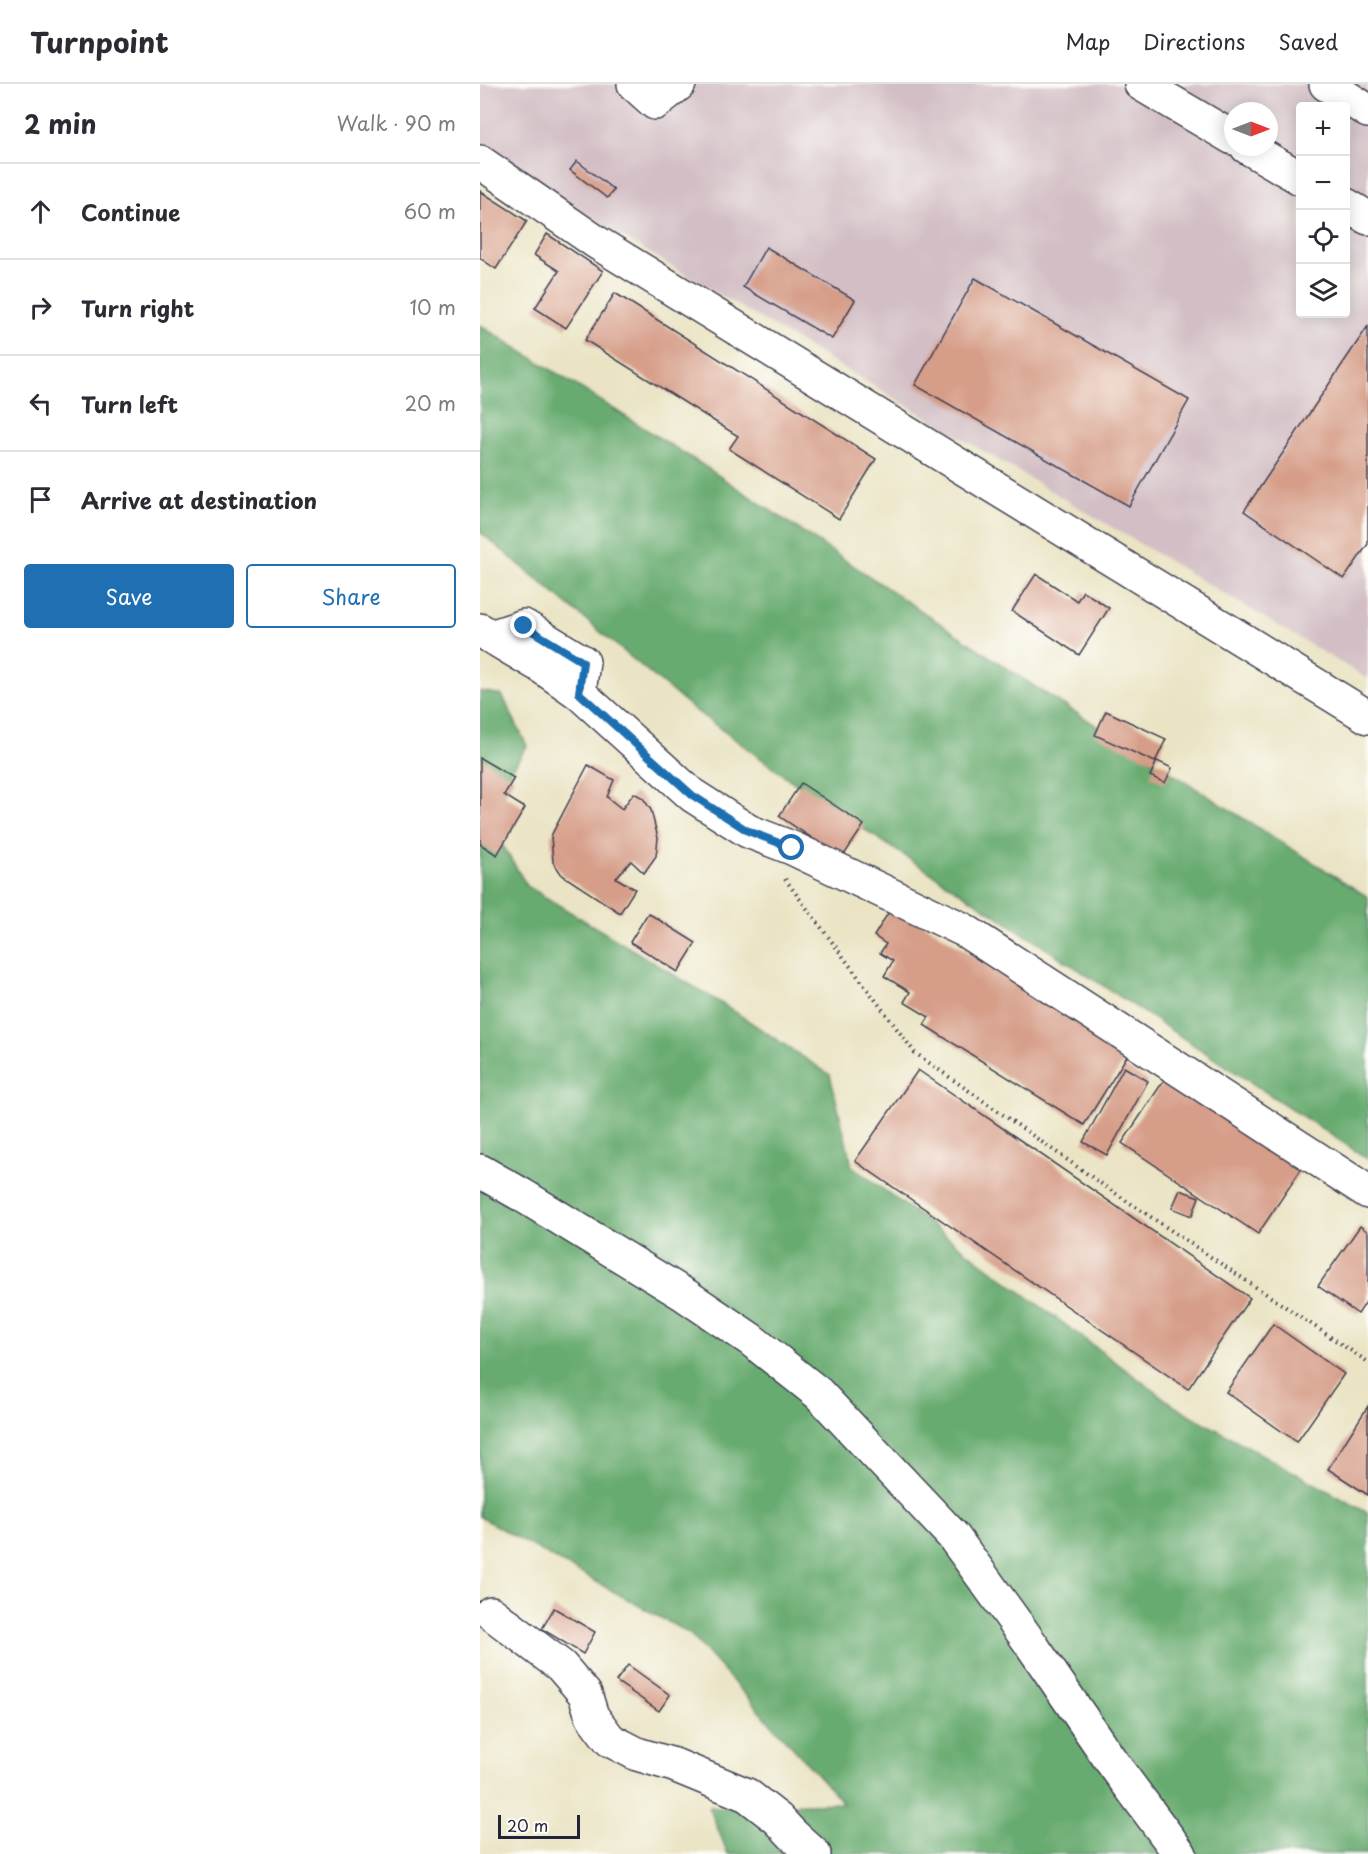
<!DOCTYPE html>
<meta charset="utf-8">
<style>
body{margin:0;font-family:"Playpen Sans",sans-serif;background:#f2f2f3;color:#2b2b33}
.controls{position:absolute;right:18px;top:18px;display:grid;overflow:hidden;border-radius:6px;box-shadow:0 3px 15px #0003}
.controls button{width:54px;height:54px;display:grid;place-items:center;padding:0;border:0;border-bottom:2px solid #e1e1e2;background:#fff;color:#2b2b33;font:30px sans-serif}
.compass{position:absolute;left:744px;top:18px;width:54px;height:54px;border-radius:50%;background:#fff;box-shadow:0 3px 15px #0003;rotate:90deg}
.scale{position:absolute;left:18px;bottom:15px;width:82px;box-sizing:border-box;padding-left:6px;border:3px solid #22223b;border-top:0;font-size:16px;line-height:21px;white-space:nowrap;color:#22223b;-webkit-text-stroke:4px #fdfcf7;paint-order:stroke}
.stop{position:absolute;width:18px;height:18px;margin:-14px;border:4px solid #1f6fb2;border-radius:50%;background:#fff}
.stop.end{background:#1f6fb2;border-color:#fff;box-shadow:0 2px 6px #0008}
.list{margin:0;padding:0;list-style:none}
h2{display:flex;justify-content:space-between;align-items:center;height:78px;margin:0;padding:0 24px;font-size:26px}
h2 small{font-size:20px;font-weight:400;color:#7c7c81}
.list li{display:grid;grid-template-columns:39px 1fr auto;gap:18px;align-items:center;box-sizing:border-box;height:96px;padding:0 24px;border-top:2px solid #e1e1e2}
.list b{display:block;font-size:22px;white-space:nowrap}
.list em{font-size:20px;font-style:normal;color:#7c7c81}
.actions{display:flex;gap:12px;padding:18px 24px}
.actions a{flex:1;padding:14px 0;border:2px solid #1f6fb2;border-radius:6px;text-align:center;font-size:21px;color:#1f6fb2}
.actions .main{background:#1f6fb2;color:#fff}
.icon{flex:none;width:33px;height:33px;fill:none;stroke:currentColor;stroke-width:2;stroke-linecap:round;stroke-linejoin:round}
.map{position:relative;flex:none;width:888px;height:1770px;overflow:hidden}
header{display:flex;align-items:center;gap:36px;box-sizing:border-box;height:84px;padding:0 30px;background:#fff;border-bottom:2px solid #e1e1e2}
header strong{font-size:28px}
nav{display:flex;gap:33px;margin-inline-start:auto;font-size:21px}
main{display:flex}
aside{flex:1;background:#fff}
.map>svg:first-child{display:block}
.industrial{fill:#d2bec4;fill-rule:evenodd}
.forest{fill:#67ab6f;stroke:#465;stroke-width:1.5}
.building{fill:#d69d88}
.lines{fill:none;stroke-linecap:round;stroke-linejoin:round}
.minor-casing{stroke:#403f50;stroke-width:36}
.path{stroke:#403f50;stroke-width:4;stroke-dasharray:1.5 4.5;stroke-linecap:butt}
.minor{stroke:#fff;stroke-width:33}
.route{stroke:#1f6fb2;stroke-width:8}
</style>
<header>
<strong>Turnpoint</strong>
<nav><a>Map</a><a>Directions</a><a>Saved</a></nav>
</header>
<main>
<aside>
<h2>2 min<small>Walk · 90 m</small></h2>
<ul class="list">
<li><svg class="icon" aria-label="ahead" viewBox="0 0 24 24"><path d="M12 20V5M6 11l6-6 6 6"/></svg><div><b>Continue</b></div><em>60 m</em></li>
<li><svg class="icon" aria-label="right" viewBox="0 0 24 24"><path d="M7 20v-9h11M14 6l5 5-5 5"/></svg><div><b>Turn right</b></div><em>10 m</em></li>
<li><svg class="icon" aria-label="left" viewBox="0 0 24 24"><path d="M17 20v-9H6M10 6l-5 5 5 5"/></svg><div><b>Turn left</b></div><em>20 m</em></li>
<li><svg class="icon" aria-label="arrive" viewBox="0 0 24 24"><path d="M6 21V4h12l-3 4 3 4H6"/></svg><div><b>Arrive at destination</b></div></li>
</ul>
<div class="actions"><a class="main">Save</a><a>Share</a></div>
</aside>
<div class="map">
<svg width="888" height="1770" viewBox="0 0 888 1770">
<rect width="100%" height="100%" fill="#fdfcf7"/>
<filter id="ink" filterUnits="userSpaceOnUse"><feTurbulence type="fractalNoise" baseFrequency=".0167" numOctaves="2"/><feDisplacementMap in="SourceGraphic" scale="12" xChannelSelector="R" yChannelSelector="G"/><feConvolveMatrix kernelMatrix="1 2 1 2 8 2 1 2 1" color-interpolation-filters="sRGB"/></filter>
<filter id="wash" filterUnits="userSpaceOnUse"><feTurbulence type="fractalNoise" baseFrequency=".008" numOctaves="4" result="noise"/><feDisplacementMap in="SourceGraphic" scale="24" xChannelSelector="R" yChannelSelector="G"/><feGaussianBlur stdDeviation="1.35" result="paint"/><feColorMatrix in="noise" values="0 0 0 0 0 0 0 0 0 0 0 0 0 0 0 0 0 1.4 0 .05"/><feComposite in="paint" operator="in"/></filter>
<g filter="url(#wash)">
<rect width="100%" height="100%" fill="#eae4c5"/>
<path class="industrial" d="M0 0H888V595L119 139 0 62ZM820 22H866V230H820ZM753 27H789V63H753Z"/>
<g class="forest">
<polygon points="0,241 221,380 560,606 888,813 888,1075 324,706 212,624 0,448"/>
<polygon points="0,607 22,611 47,662 4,730 47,802 249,924 350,991 372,1082 696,1323 888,1429 888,1770 248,1770 229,1723 363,1719 210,1550 0,1433"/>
</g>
<g id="blocks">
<g class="building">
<polygon points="97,77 134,106 127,114 90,86"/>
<polygon points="0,107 47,137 16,185 0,174"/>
<polygon points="67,150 123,187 86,244 55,224 79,187 54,171"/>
<polygon points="286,163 375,216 352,255 263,203"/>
<polygon points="495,194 709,316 649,422 435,301"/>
<polygon points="135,209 396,375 359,435 249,365 258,352 105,256"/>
<polygon points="888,242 888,460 864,495 764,427"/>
<polygon points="556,490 597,517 603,507 629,524 599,571 532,527"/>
<polygon points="626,627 686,655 675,678 615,651"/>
<polygon points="0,674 34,694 24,711 45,724 17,771 0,760"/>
<polygon points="677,677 692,684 685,699 670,692"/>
<polygon points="108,681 134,696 127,713 142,725 154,709 163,714 171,726 178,754 176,772 164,789 151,777 136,794 155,805 140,829 82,791 73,778 71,752"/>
<polygon points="321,699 384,741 362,774 299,732"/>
<polygon points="413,821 649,969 604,1041 444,941 449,933 424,918 430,908 404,892 413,877 400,869 406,860 394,852"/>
<polygon points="168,829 216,859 198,888 150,858"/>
<polygon points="644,983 668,997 627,1071 603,1058"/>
<polygon points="438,986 770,1214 708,1305 375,1077"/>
<polygon points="690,987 826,1078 778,1150 642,1059"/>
<polygon points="700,1106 719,1113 712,1132 692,1124"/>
<polygon points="880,1142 888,1148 888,1215 878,1230 838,1202"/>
<polygon points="793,1240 864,1290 817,1358 746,1308"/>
<polygon points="888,1322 888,1411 848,1385"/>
<polygon points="74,1524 115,1548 103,1570 62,1545"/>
<polygon points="148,1581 190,1611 179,1627 136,1597"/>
</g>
</g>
</g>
<g filter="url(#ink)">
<use href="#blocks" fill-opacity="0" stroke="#403f50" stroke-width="1.5"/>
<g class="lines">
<defs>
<g id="minor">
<polyline points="154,0 175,19 199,0"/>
<polyline points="661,0 753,54"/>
<polyline points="846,0 888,27"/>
<polyline points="767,63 820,94"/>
<polyline points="0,78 116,158 888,633"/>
<polyline points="866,121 888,134"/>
<polyline points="0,546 59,581 99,609 212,711 268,747 312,764 484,846 888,1108"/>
<polyline points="11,553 44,542 103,578 99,609"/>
<polyline points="0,1087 42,1111 205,1211 270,1255 338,1309 473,1452 551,1560 629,1674 700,1770"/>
<polyline points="11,1529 81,1582 105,1610 112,1632 130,1656 157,1670 194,1681 267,1711 298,1735 312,1750 334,1770"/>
</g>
</defs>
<use href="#minor" class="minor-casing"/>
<polyline class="path" points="305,795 435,969 626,1103 888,1278"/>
<use href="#minor" class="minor"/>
</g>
</g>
<g class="lines" filter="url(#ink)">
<polyline class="route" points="44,542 103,578 99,609 212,711 268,747 312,764"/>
</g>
</svg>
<div class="controls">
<button>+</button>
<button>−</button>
<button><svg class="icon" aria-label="locate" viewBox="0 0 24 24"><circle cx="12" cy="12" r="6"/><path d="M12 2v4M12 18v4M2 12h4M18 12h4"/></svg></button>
<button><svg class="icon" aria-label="layers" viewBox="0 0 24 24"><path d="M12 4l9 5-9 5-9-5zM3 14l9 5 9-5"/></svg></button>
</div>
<svg class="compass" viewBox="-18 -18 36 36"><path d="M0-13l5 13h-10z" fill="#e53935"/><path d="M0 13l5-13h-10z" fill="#7c7c81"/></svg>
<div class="scale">20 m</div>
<div class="stop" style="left:312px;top:764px"></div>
<div class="stop end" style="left:44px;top:542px"></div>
</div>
</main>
